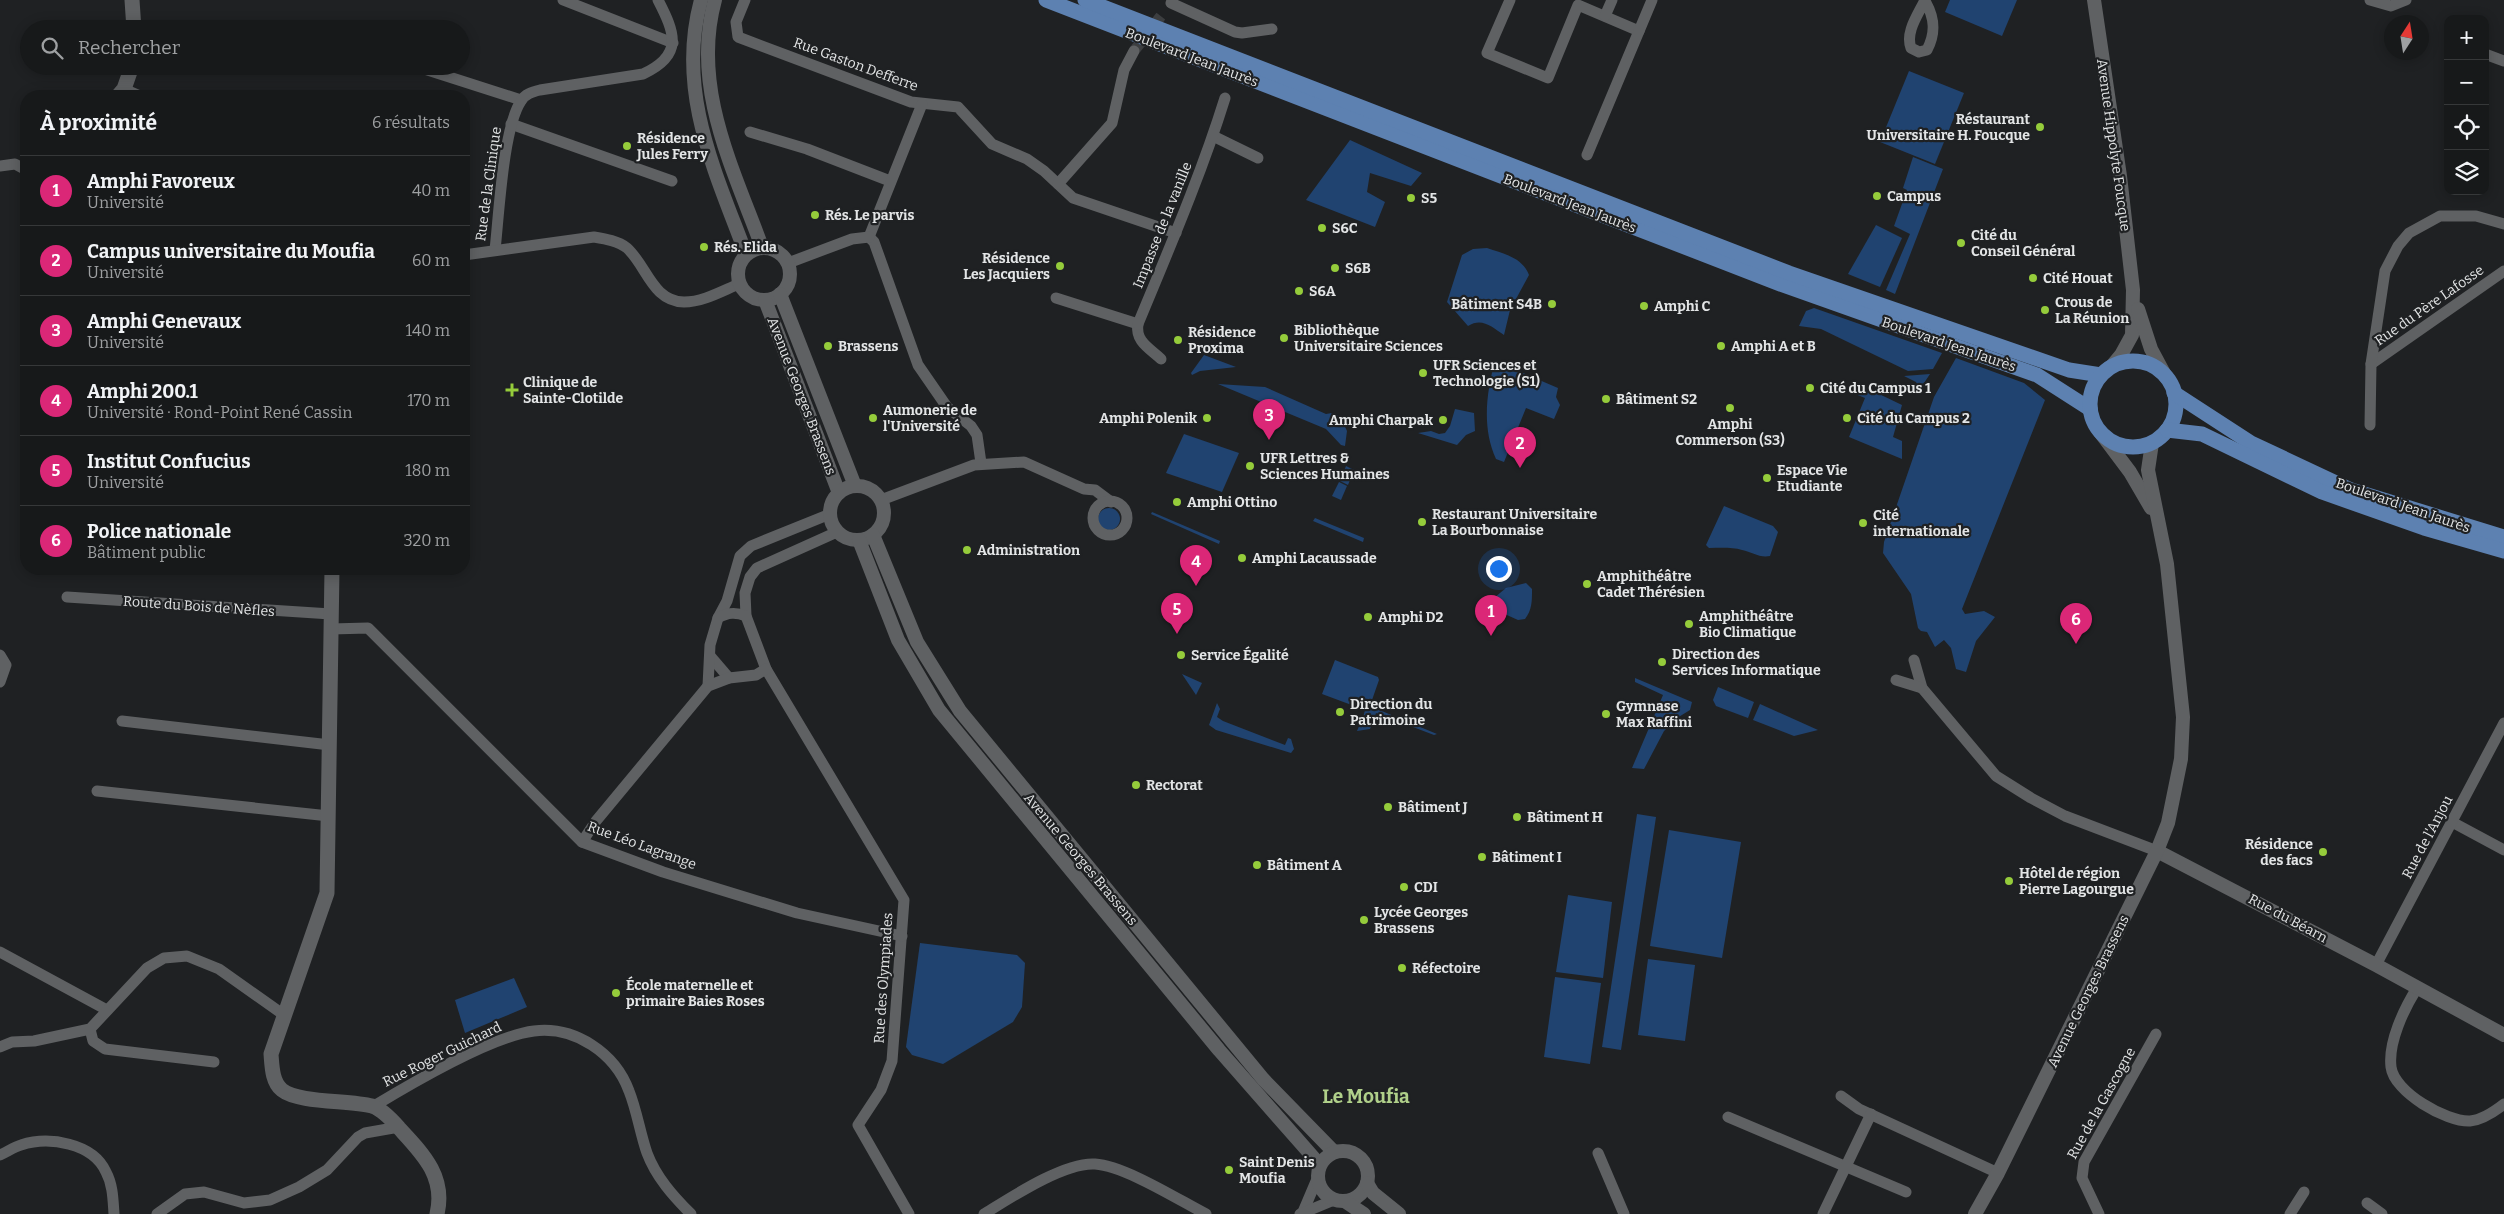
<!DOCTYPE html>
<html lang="fr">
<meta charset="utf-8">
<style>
body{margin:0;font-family:Bitter,serif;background:#242627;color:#f1f3f6}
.controls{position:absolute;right:15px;top:15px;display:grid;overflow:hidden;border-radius:10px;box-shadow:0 2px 12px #0003}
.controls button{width:45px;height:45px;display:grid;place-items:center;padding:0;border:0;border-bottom:1px solid #363839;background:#17191a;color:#f1f3f6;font:25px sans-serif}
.compass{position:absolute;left:2384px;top:15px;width:45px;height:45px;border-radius:50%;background:#17191a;box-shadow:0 2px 12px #0003;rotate:12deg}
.you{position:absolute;left:1498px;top:568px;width:18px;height:18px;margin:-12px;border:4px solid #fff;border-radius:50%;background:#1a73e8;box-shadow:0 0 0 8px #1a73e833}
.badge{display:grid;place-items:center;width:32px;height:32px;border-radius:50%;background:#db2777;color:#fff;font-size:16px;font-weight:700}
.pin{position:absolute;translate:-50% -41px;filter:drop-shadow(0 1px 2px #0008)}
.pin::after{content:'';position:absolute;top:26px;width:18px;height:15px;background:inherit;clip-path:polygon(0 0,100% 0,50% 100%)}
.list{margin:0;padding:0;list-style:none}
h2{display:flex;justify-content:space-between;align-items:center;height:65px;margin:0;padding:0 20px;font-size:21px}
h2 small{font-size:16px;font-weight:400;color:#9ea0a2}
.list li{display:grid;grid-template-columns:32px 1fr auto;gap:15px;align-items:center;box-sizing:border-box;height:70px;padding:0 20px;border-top:1px solid #363839}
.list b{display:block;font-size:19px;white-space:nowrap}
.list p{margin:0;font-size:16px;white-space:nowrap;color:#9ea0a2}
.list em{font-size:16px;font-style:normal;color:#9ea0a2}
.icon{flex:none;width:28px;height:28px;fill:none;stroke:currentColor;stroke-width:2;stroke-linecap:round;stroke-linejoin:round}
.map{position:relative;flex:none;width:2504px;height:1214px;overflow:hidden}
.search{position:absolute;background:#17191a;box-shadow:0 2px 12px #0003;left:20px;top:20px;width:450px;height:55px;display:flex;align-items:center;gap:12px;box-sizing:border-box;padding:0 18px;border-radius:28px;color:#9ea0a2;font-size:19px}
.panel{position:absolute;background:#17191a;box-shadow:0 2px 12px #0003;left:20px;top:90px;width:450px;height:485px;border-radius:20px}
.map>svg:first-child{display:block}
.green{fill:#204370}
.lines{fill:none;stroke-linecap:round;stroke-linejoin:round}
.minor-tunnel{stroke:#3c3e40;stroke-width:11;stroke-dasharray:11 5.5;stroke-linecap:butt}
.minor{stroke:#5f6163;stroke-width:11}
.tertiary{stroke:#5f6163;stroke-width:14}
.secondary{stroke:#5f6163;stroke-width:15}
.primary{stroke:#5d81b1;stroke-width:15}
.poi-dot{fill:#95cc3b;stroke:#1f2123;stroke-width:2}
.labels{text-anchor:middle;stroke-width:4.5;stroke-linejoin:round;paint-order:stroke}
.street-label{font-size:14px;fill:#e3e5e6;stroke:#1f2123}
.poi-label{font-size:14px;font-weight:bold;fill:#e3e5e6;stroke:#1f2123;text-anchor:start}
.district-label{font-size:19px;font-weight:bold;fill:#b0d08a;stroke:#1f2123}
</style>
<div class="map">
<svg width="2504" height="1214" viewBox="0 0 2504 1214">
<rect width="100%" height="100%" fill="#1f2123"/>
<g class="green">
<polygon points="1950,0 2017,0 2002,36 1945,12"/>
<polygon points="1909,71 1964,93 1935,164 1880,142"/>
<polygon points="1350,140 1422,173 1411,186 1370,173 1367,192 1385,202 1375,227 1306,200"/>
<polygon points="1913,157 1943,169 1895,294 1886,290 1910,234 1894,226 1907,190 1903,188"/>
<polygon points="1876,225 1902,238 1880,287 1848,274"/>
<path d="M1487 248C1504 254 1522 257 1529 275L1510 310 1504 335C1492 327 1482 317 1468 326L1447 302 1462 255 1473 249Z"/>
<polygon points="1814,308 1942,353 1933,369 1908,371 1821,329 1799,326 1806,311"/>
<polygon points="1204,355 1236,367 1200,371 1192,375 1191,373"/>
<polygon points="1956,358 2024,383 2045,400 1962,609 1965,614 1984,611 1995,617 1976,641 1966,672 1956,669 1951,648 1944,640 1935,647 1927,632 1921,631 1918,628 1911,594 1883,553 1884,542 1934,397"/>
<path d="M1495 361 1558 388 1556 397 1560 405 1554 419 1526 408 1504 462 1496 459C1482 428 1486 394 1495 361Z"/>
<polygon points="1930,374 1920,389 1916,382 1904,376"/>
<polygon points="1852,381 1902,405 1893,437 1902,441 1902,459 1849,437 1865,398 1848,391"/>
<polygon points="1218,384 1265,387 1326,414 1332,413 1340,416 1347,431 1345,446 1341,445 1326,429"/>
<polygon points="1455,409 1474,413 1475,431 1466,435 1457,445 1418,433 1431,431 1439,434 1445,433 1450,426"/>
<polygon points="1184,434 1239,453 1222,492 1166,473"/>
<polygon points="1346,466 1354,470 1348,485 1340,481"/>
<polygon points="1339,482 1347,486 1341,500 1332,496"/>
<path d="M1724 506 1773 526 1778 532 1770 556C1759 558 1752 552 1742 550 1732 547 1720 548 1709 548L1706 545Z"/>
<circle cx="1109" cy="519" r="11"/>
<polygon points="1152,512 1220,541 1219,544 1151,514"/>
<polygon points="1315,518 1364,538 1363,542 1313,521"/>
<path d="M1526 583 1532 589C1532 601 1532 610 1525 619L1518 620 1489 607 1488 603 1506 588Z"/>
<polygon points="1335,660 1378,677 1379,680 1372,700 1377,709 1437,734 1434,735 1376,713 1370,729 1357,731 1360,724 1365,725 1363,718 1365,710 1322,694"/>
<polygon points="1182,674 1202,683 1196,695"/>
<polygon points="1635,678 1692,702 1690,710 1677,718 1664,731 1644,769 1632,768 1663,695 1635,682"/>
<polygon points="1718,687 1754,702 1748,718 1716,706 1713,700"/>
<polygon points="1217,703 1220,709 1217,717 1223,721 1285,745 1288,738 1291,739 1294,749 1291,753 1216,730 1209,725"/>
<polygon points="1760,704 1818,730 1794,736 1753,720"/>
<polygon points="1637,814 1656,817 1621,1050 1602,1047"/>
<polygon points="1669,830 1741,842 1722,958 1650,946"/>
<polygon points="1568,895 1612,902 1603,978 1556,972"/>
<polygon points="920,943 1017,955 1025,963 1022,1007 1013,1022 943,1064 912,1055 906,1047"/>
<polygon points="1648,959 1695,965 1685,1041 1638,1035"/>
<polygon points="1555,977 1601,983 1590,1064 1544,1057"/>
<polygon points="514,978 527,1007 465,1033 455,1000"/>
</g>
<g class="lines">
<polyline class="minor-tunnel" points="1134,51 1164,12"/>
<g class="minor">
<polyline points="563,0 673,43"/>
<polyline points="745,0 736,22 738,37 911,102 958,107 992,144 1027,159 1044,171 1073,198 1176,233"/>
<polyline points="1510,0 1487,53 1548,78 1578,5 1639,31"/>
<polyline points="2370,0 2391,6 2406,0"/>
<path d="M1925 1C1935 18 1936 33 1927 50L1919 52 1911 48C1905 32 1918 15 1925 0"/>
<polyline points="1171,3 1235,32 1242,33 1272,29"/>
<polyline points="1605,16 1612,0"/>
<polyline points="294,28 297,29"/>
<polyline points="2485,54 2504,61"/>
<polyline points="415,66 521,100"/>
<polyline points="124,89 140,96"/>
<polyline points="511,124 672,181"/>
<polyline points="750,132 807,149 890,181"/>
<polyline points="1213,136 1258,158"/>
<polyline points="1587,155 1652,0"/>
<polyline points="0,166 15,164 26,170"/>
<polyline points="1058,184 1112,123 1124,70 1134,51"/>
<polyline points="869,237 874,242 918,365 947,407 971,426 977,435 981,463"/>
<polyline points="869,237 922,104"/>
<path d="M495 250C499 215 503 128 521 101 525 94 532 92 540 90L643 74C684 55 675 33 658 0"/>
<path d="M464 255 594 237C606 239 618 241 627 248 647 266 652 301 684 302 703 302 722 291 739 284"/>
<polyline points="788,263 852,239 869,237"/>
<path d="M1056 298 1138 324C1135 341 1149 348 1161 359"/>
<path d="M1138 324C1169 249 1201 175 1225 98"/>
<polyline points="2371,364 2504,271"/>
<polyline points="2370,425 2371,364 2385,271 2398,246 2409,233 2440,216 2476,216 2504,224"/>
<polyline points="881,500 974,465 1024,462 1084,489 1095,490 1111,502"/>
<circle cx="1110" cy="518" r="17"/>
<polyline points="837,532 757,568 750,577 745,593 746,616 766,669 904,900 892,1061 881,1090 858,1125 909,1214"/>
<polyline points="67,597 331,614"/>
<polyline points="718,618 727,601 740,556 751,546 830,514"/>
<polyline points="331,629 368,628 582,842 663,872 797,913 902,936"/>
<polyline points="0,655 6,665 0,682"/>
<polyline points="711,657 729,678"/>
<polyline points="1914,660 1922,688 1996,776 2031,798 2065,816 2157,851"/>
<polyline points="1896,680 1922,688"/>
<path d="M708 686 710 645 718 618C728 612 736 612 746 616"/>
<polyline points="122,721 330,745"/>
<polyline points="97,791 329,816"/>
<polyline points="2452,822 2504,850"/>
<polyline points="582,842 596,821 708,686 729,678 756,675 766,669"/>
<polyline points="0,952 107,1010"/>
<polyline points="2376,965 2504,723"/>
<path d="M2417 988C2404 1009 2388 1042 2391 1067 2394 1092 2446 1122 2470 1121 2481 1120 2495 1111 2504 1104"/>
<polyline points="90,1029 93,1041 105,1049 214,1062"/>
<polyline points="0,1047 12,1042 34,1041 90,1029 147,968 164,958 187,956 219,969 284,1015"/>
<polyline points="1841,1096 1859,1109 1998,1173"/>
<path d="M374 1106C412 1083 492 1036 534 1031 575 1026 615 1053 629 1091 637 1111 640 1133 647 1153 656 1177 673 1196 691 1214"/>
<polyline points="1728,1117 1906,1192"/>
<polyline points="1598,1153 1624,1214"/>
<path d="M0 1155C7 1152 14 1147 21 1145 49 1136 93 1143 106 1172 113 1185 113 1200 114 1214"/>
<polyline points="2367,1203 2382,1214"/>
<polyline points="1303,1212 1317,1179"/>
<polyline points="157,1214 185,1194 204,1192 244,1203 270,1200 299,1187 327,1170 358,1137 365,1133 399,1127"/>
<path d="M984 1214C1010 1198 1064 1162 1095 1164 1125 1166 1177 1199 1206 1214"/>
<polyline points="1300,1214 1334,1200"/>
<polyline points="1823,1214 1871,1114"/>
<polyline points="2099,1214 2082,1178 2084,1162 2156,1034"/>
<polyline points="2290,1214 2304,1192"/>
</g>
<g class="tertiary">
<path d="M701 0C676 91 715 171 746 254"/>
<path d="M715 0C691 87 733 168 762 247"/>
<polyline points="2094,0 2120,176 2133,290 2132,335 2121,355 2111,367"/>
<circle cx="764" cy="274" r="26"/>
<polyline points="780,294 855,486"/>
<polyline points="765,300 839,493"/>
<polyline points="2138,309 2151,349 2166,377"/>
<polyline points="2100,432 2130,472 2151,508"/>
<circle cx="857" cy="513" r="27"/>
<polyline points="873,535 917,642 960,711 1263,1079 1334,1152"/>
<polyline points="859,540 898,640 939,710 1219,1050 1320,1165"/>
<polyline points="2157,851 2376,965 2504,1035"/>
<circle cx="1343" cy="1176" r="25"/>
<polyline points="1367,1183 1373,1193 1399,1214"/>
<polyline points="1346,1202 1364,1214"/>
<polyline points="1975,1214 1998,1173 2157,851 2168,823 2181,759 2183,717 2167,564 2148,470 2152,443"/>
</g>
<g class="secondary">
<polyline points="132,0 134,29"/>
<polyline points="118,96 124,89 132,66"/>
<path d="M332 569 327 893 271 1054C272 1066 272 1082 282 1090 298 1103 349 1100 372 1106 382 1109 392 1120 399 1128 422 1153 446 1176 437 1214"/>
</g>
<g class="primary">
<polyline points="1046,0 1783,285 2037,375 2090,409"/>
<polyline points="1085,0 1789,273 2069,370 2101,375"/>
<circle cx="2133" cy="404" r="43"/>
<polyline points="2174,393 2251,443 2351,490 2504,537"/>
<polyline points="2167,430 2202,434 2322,492 2424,528 2504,551"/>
</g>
</g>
<g class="poi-dot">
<circle cx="2040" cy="127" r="5"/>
<circle cx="627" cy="146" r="5"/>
<circle cx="1877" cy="196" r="5"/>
<circle cx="1411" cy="198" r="5"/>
<circle cx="815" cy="215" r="5"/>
<circle cx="1322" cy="228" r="5"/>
<circle cx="1961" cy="243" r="5"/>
<circle cx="704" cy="247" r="5"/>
<circle cx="1060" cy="266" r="5"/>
<circle cx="1335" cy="268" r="5"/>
<circle cx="2033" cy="278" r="5"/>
<circle cx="1299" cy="291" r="5"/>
<circle cx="1552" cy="304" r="5"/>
<circle cx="1644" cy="306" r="5"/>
<circle cx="2045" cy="310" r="5"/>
<circle cx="1284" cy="338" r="5"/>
<circle cx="1178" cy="340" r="5"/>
<circle cx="828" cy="346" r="5"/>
<circle cx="1721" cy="346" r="5"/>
<circle cx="1423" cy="373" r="5"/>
<circle cx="1810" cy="388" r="5"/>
<path d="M509.5 382.5h5v5h5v5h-5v5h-5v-5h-5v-5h5z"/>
<circle cx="1606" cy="399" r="5"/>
<circle cx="1730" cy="408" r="5"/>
<circle cx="873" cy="418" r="5"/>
<circle cx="1207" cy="418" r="5"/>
<circle cx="1847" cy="418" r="5"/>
<circle cx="1443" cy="420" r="5"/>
<circle cx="1250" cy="466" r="5"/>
<circle cx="1767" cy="478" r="5"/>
<circle cx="1177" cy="502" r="5"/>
<circle cx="1422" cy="522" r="5"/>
<circle cx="1863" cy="523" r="5"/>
<circle cx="967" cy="550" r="5"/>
<circle cx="1242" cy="558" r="5"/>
<circle cx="1587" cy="584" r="5"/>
<circle cx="1368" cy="617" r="5"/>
<circle cx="1689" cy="624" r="5"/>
<circle cx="1181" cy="655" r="5"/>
<circle cx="1662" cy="662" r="5"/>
<circle cx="1340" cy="712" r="5"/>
<circle cx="1606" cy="714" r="5"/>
<circle cx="1136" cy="785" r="5"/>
<circle cx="1388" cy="807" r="5"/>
<circle cx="1517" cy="817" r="5"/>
<circle cx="2323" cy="852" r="5"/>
<circle cx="1482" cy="857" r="5"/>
<circle cx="1257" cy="865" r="5"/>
<circle cx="2009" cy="881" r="5"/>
<circle cx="1404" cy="887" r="5"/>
<circle cx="1364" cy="920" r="5"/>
<circle cx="1402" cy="968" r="5"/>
<circle cx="616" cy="993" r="5"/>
<circle cx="1229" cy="1170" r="5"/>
</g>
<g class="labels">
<g class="street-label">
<text transform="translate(1192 57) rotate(21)" y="5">Boulevard Jean Jaurès</text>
<text transform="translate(856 64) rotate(20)" y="5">Rue Gaston Defferre</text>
<text transform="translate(2114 145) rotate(82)" y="5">Avenue Hippolyte Foucque</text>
<text transform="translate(488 184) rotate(-82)" y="5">Rue de la Clinique</text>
<text transform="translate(1570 203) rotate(21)" y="5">Boulevard Jean Jaurès</text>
<text transform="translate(1162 225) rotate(-68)" y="5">Impasse de la vanille</text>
<text transform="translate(2429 305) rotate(-35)" y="5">Rue du Père Lafosse</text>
<text transform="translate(1949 344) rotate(19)" y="5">Boulevard Jean Jaurès</text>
<text transform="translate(802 396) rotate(69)" y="5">Avenue Georges Brassens</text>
<text transform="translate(2403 505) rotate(19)" y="5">Boulevard Jean Jaurès</text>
<text transform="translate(199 606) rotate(4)" y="5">Route du Bois de Nèfles</text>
<text transform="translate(2427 837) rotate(-62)" y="5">Rue de l'Anjou</text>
<text transform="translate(642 845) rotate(20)" y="5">Rue Léo Lagrange</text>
<text transform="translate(1081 859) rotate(50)" y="5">Avenue Georges Brassens</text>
<text transform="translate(2288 918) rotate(28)" y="5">Rue du Béarn</text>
<text transform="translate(883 978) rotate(-86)" y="5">Rue des Olympiades</text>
<text transform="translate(2088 991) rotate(-64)" y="5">Avenue Georges Brassens</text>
<text transform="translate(442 1054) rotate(-26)" y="5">Rue Roger Guichard</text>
<text transform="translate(2101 1103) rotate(-61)" y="5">Rue de la Gascogne</text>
</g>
<g class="poi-label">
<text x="2030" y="124" text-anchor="end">Réstaurant<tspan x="2030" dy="16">Universitaire H. Foucque</tspan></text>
<text x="637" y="143">Résidence<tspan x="637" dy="16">Jules Ferry</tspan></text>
<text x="1887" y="201">Campus</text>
<text x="1421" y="203">S5</text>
<text x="825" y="220">Rés. Le parvis</text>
<text x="1332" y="233">S6C</text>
<text x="1971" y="240">Cité du<tspan x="1971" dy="16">Conseil Général</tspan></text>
<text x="714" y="252">Rés. Elida</text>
<text x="1050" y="263" text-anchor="end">Résidence<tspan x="1050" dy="16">Les Jacquiers</tspan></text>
<text x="1345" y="273">S6B</text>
<text x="2043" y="283">Cité Houat</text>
<text x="1309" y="296">S6A</text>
<text x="2055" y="307">Crous de<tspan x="2055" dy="16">La Réunion</tspan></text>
<text x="1542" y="309" text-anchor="end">Bâtiment S4B</text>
<text x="1654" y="311">Amphi C</text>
<text x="1294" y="335">Bibliothèque<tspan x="1294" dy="16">Universitaire Sciences</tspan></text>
<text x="1188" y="337">Résidence<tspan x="1188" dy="16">Proxima</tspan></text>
<text x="838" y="351">Brassens</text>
<text x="1731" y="351">Amphi A et B</text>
<text x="1433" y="370">UFR Sciences et<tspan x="1433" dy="16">Technologie (S1)</tspan></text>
<text x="523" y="387">Clinique de<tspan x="523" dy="16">Sainte-Clotilde</tspan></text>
<text x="1820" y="393">Cité du Campus 1</text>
<text x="1616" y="404">Bâtiment S2</text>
<text x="883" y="415">Aumonerie de<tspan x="883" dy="16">l'Université</tspan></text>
<text x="1197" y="423" text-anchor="end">Amphi Polenik</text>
<text x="1857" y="423">Cité du Campus 2</text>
<text x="1433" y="425" text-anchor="end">Amphi Charpak</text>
<text x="1730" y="429" text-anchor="middle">Amphi<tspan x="1730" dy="16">Commerson (S3)</tspan></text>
<text x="1260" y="463">UFR Lettres &amp;<tspan x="1260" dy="16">Sciences Humaines</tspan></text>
<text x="1777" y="475">Espace Vie<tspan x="1777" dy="16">Etudiante</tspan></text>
<text x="1187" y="507">Amphi Ottino</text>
<text x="1432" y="519">Restaurant Universitaire<tspan x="1432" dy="16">La Bourbonnaise</tspan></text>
<text x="1873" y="520">Cité<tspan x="1873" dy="16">internationale</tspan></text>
<text x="977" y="555">Administration</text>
<text x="1252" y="563">Amphi Lacaussade</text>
<text x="1597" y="581">Amphithéâtre<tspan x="1597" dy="16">Cadet Thérésien</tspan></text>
<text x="1699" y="621">Amphithéâtre<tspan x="1699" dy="16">Bio Climatique</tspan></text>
<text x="1378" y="622">Amphi D2</text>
<text x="1672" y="659">Direction des<tspan x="1672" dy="16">Services Informatique</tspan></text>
<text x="1191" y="660">Service Égalité</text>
<text x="1350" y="709">Direction du<tspan x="1350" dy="16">Patrimoine</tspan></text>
<text x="1616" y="711">Gymnase<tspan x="1616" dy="16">Max Raffini</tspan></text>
<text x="1146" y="790">Rectorat</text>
<text x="1398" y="812">Bâtiment J</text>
<text x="1527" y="822">Bâtiment H</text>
<text x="2313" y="849" text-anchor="end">Résidence<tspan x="2313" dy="16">des facs</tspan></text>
<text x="1492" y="862">Bâtiment I</text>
<text x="1267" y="870">Bâtiment A</text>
<text x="2019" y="878">Hôtel de région<tspan x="2019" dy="16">Pierre Lagourgue</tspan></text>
<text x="1414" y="892">CDI</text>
<text x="1374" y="917">Lycée Georges<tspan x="1374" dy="16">Brassens</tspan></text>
<text x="1412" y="973">Réfectoire</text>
<text x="626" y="990">École maternelle et<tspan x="626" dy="16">primaire Baies Roses</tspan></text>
<text x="1239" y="1167">Saint Denis<tspan x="1239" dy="16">Moufia</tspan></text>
</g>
<g class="district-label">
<text x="1366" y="1103">Le Moufia</text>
</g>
</g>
</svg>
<div class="controls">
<button>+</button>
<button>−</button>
<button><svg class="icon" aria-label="locate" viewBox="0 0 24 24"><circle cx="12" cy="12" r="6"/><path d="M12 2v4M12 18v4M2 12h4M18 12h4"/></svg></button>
<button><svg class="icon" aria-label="layers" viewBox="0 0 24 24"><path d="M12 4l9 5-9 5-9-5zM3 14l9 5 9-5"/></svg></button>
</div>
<svg class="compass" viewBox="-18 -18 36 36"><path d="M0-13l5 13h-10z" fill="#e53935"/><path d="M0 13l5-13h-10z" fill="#9ea0a2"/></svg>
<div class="you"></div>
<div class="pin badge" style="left:1491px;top:636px">1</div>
<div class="pin badge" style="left:1520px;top:468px">2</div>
<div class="pin badge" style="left:1269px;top:440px">3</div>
<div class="pin badge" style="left:1196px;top:586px">4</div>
<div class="pin badge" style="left:1177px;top:634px">5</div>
<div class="pin badge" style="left:2076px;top:644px">6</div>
<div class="search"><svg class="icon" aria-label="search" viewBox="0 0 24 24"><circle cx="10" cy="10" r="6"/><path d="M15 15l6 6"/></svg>Rechercher</div>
<section class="panel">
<h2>À proximité<small>6 résultats</small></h2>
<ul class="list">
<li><span class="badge">1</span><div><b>Amphi Favoreux</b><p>Université</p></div><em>40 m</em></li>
<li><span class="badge">2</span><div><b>Campus universitaire du Moufia</b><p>Université</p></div><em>60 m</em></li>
<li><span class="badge">3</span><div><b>Amphi Genevaux</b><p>Université</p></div><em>140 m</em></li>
<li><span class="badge">4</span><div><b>Amphi 200.1</b><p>Université · Rond-Point René Cassin</p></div><em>170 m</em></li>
<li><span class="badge">5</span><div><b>Institut Confucius</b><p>Université</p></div><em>180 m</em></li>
<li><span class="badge">6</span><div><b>Police nationale</b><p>Bâtiment public</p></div><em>320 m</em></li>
</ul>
</section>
</div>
